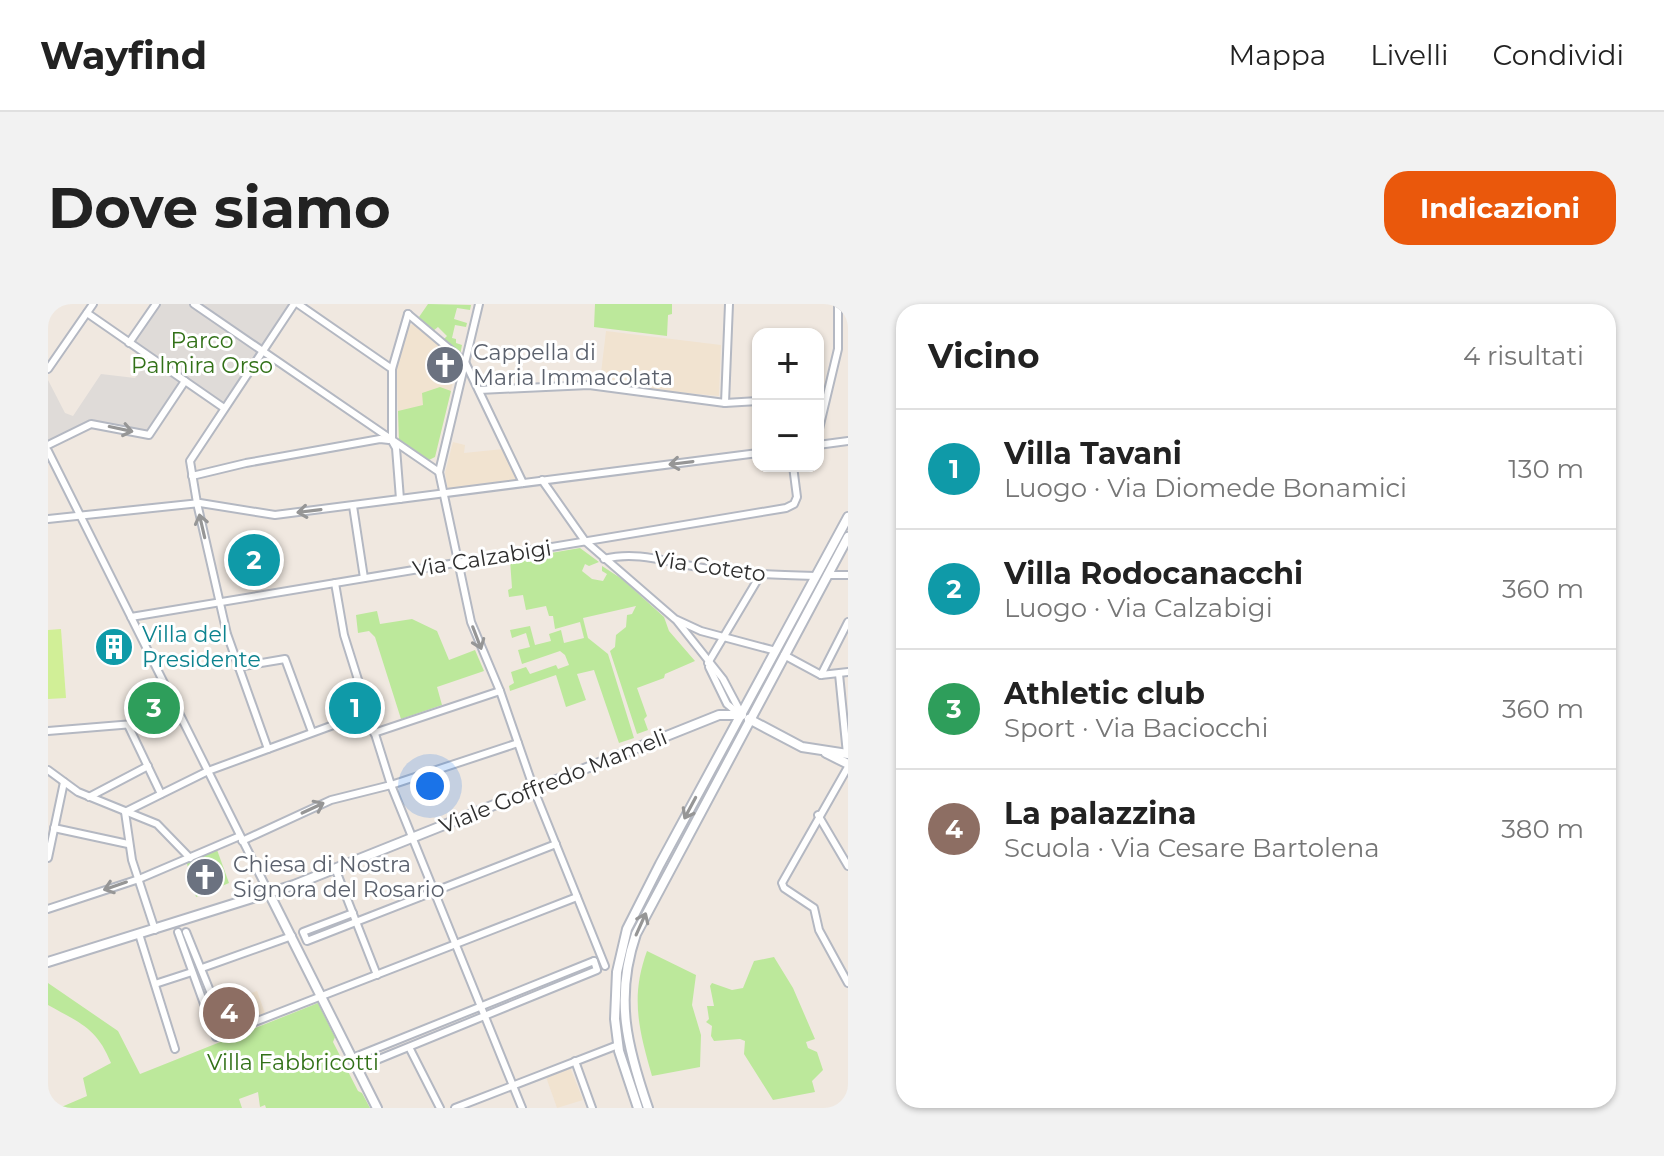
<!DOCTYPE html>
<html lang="it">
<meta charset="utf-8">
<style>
body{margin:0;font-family:Montserrat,sans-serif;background:#f2f2f2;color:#222}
.controls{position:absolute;right:24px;top:24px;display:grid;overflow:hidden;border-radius:16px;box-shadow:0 2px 6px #0004}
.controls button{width:72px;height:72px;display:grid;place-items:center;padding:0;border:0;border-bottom:2px solid #e0e0e0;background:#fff;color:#222;font:40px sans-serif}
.you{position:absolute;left:382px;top:482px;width:28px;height:28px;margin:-20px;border:6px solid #fff;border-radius:50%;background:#1a73e8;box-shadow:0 0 0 12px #1a73e833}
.badge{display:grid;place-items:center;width:52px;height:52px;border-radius:50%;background:#ea580c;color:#fff;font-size:26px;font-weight:700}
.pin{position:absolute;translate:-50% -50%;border:4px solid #fff;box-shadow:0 2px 8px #0006}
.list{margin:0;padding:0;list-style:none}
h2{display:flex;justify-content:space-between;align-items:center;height:104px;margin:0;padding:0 32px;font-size:34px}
h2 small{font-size:26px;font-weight:400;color:#767676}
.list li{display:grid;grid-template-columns:52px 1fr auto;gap:24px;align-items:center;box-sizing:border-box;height:120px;padding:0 32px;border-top:2px solid #e0e0e0}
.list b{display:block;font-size:30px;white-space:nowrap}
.list p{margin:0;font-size:26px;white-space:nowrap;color:#767676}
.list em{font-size:26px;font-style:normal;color:#767676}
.map{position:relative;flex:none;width:800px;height:804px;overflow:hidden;border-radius:24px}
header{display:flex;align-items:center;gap:48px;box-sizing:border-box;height:112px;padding:0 40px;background:#fff;border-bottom:2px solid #e0e0e0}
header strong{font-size:38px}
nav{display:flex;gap:44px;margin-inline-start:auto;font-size:28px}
.intro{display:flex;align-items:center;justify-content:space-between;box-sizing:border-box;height:192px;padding:0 48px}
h1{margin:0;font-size:56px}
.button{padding:20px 36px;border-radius:24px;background:#ea580c;color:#fff;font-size:28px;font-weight:700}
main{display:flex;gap:48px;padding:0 48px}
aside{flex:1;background:#fff;border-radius:24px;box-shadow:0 2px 6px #0004}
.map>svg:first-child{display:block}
.education{fill:#f1e3d0}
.green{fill:#bce89b}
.pitch{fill:#d1ef97}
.plaza{fill:#dfdbd8}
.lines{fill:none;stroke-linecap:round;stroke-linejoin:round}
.street-casing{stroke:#b4b8c2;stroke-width:10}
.secondary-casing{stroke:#b4b8c2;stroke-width:12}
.street{stroke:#fff;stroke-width:6}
.secondary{stroke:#fff;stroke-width:8}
.oneway{stroke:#969696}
.labels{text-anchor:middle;stroke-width:6;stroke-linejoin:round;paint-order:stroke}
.park-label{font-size:22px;fill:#327118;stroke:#fff}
.worship-label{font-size:22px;fill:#5b616d;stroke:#fff;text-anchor:start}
.street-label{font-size:22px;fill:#2e2e2e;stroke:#fff}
.culture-label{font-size:22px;fill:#0d838f;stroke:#fff;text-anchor:start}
</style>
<header>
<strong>Wayfind</strong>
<nav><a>Mappa</a><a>Livelli</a><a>Condividi</a></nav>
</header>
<div class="intro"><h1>Dove siamo</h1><a class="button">Indicazioni</a></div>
<main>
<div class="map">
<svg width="800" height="804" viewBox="0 0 800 804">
<rect width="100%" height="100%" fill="#f0e8e0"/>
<g class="education">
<polygon points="365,20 410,57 387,153 351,137 348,53 358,23"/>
<polygon points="558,27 673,41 671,92 595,85 552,77"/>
<polygon points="405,138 417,141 416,149 455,145 471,178 400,187 397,169"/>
<polygon points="209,687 217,709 179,723 171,701"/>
<polygon points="522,763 535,796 509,804 498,773"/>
</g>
<g class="green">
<polygon points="380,0 423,1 422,6 409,4 406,15 419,19 418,23 407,21 404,34 408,35 408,39 414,41 412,51 395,36 399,32 390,23 385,27 371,13"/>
<polygon points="547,0 624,0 624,10 620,11 619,32 546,23"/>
<polygon points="392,83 403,87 387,153 379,157 351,137 350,107 375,101 374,89"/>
<polygon points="532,244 551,258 541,262 537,260 534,267 544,275 555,277 559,270 554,267 554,262 574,275 616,313 621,327 647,357 617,370 616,374 589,384 599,412 596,415 600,426 589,430 562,347 567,343 568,331 578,323 579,311 584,310 588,302 535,314 540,334 560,350 586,434 571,439 546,366 529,370 538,396 518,403 508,371 462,387 461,382 466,379 463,368 478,363 482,370 508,361 510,365 521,361 517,351 512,347 474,360 470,346 482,343 478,329 464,334 462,326 482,322 487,341 503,337 501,330 513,326 516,339 536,334 532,318 507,325 505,312 501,312 498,302 478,306 475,291 461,293 460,286 464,284 462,256"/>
<polygon points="329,307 332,320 364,315 389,327 401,356 427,346 436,367 389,383 394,401 353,415 327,333 321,327 310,329 308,311"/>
<polygon points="168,543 181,579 148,593 138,556"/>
<path d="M599 647 648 671 644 701 653 731 652 763 604 772C591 726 582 694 599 647Z"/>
<polygon points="726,653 745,684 767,735 758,738 760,744 769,748 775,766 764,777 767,788 725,796 696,750 697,737 692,735 666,737 663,732 664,722 658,718 661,715 659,702 666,702 662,682 664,679 684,686 695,684 706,657"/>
<path d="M0 679 70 727 92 770 270 699 287 733 285 738 310 787 314 789 322 804H218L217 801 212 803 210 788 191 795 194 804H11L39 792 35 774 63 759C49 724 32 719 0 701Z"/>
</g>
<g class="pitch">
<polygon points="13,325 18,394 0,395 0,326"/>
<polygon points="87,395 120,396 127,411 88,415"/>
</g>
<polygon class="plaza" points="104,0 250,0 175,109 138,84 103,135 43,122 0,142 0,76 17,109 25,112 53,70 87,74 99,57 76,41"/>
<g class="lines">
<defs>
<g id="street">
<polyline points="146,0 391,168"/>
<polyline points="250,0 344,65"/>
<polyline points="431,0 391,168 423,318 452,387 488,491 557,662"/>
<polyline points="39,9 176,104"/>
<polyline points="360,10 417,58 475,179"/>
<polyline points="81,39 108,0"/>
<polyline points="0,65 45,0"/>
<polyline points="431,86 541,81 677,99 710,97"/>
<polyline points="677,99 681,0"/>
<polyline points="770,129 790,45 790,0"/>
<polyline points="0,141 43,120 101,131 137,77"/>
<polyline points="770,141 800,137"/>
<polyline points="0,147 221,589"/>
<polyline points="144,172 198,159 332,135 341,136"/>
<polyline points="494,176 537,237 627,315 653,327 728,347"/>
<polyline points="352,195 348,144 344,137 344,65 360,10"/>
<polyline points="305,202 316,274"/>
<polyline points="0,215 152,199 227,211 710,149"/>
<path d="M556 255C590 246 621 259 655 264 692 270 730 271 768 272"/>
<polyline points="779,271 800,271"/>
<polyline points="287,279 296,331 343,481 474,804"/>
<polyline points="83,313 738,204 746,200 749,193 745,162"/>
<polyline points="629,317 675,375 693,409"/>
<polyline points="736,351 773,371 800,368"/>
<polyline points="660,359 713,270"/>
<polyline points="190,363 237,355 264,428"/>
<polyline points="661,363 679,400 691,410"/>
<polyline points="791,370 799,450"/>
<polyline points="773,371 800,318"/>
<polyline points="80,421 113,490"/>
<polyline points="0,427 134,416"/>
<polyline points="326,429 452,387"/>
<polyline points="220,445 179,330 149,199 142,157 246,0"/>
<polyline points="800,463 734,579 736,584 766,604 771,626 800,679"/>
<polyline points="0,466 30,488 109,520 142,554"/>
<polyline points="41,493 100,462"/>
<polyline points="77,508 160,467 291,419"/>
<polyline points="77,508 84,556 107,626"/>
<polyline points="770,511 800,562"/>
<polyline points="6,524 80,540"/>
<polyline points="194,537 283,496 343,481 470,439"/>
<polyline points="0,554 16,478"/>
<polyline points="287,564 329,671"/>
<polyline points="0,605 91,575 192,532"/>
<polyline points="305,609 255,628 259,637 508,540"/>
<polyline points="130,628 168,733 529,593"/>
<polyline points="138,628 179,729"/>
<polyline points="91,630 127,745"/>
<polyline points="154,664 244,632"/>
<polyline points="107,680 144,668"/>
<polyline points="362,745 392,804"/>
<polyline points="307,753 546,657"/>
<polyline points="527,757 544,804"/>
<polyline points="309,764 549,666 546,657"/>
<polyline points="407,804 570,741"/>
</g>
<g id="secondary">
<polyline points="701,415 754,443 800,450"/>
<polyline points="778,449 800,460"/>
<polyline points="221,589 329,804"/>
<polyline points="0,658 246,581 671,411 694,411"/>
<polyline points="590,804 571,747 567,715 569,668 579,625 612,560 800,213"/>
<path d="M600 804C579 743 566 694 588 630L800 233"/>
</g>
</defs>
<use href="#street" class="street-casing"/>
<use href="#secondary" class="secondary-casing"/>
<use href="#street" class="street"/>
<use href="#secondary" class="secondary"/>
</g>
<defs><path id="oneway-shaft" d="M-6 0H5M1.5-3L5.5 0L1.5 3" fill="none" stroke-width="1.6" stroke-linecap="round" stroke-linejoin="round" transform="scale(2)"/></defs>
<g class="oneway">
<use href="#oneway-shaft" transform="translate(73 125) rotate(12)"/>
<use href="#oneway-shaft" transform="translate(633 159) rotate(173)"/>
<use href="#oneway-shaft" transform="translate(261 207) rotate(173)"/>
<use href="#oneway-shaft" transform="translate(154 222) rotate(-103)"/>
<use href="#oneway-shaft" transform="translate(429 334) rotate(69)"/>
<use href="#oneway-shaft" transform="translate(265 504) rotate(-25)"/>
<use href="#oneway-shaft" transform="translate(642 504) rotate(118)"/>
<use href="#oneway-shaft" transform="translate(67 582) rotate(161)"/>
<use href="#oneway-shaft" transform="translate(593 620) rotate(-66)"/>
</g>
<defs>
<symbol id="church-disc" viewBox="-11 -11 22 22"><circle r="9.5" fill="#6b7280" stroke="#fff"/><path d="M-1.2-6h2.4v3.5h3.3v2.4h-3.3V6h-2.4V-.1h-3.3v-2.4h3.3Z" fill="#fff"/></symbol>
<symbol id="building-disc" viewBox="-11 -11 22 22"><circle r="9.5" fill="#0f9aa8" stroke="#fff"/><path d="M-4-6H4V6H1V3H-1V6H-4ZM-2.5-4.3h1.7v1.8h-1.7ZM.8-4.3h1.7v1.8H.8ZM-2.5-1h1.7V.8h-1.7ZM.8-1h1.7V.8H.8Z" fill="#fff"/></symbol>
</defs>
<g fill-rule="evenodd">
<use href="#church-disc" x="375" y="39" width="44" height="44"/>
<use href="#building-disc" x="44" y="321" width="44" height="44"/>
<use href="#church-disc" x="135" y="551" width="44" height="44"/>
</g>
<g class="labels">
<g class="park-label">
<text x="154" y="44">Parco<tspan x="154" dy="25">Palmira Orso</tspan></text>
<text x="245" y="766">Villa Fabbricotti</text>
</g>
<g class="worship-label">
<text x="425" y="56">Cappella di<tspan x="425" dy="25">Maria Immacolata</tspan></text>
<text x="185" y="568">Chiesa di Nostra<tspan x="185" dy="25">Signora del Rosario</tspan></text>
</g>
<g class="street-label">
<text transform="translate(434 254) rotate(-9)" y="8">Via Calzabigi</text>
<text transform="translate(662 262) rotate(8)" y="8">Via Coteto</text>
<text transform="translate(505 477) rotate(-22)" y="8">Viale Goffredo Mameli</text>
</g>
<g class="culture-label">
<text x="94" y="338">Villa del<tspan x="94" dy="25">Presidente</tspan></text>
</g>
</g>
</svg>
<div class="controls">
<button>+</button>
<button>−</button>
</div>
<div class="you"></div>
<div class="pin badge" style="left:307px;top:404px;background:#0f9aa8">1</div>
<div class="pin badge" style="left:206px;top:256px;background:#0f9aa8">2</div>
<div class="pin badge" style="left:106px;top:404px;background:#2e9e5b">3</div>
<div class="pin badge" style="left:181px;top:709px;background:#8d6e63">4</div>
</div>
<aside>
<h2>Vicino<small>4 risultati</small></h2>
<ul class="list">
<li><span class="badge" style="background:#0f9aa8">1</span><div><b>Villa Tavani</b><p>Luogo · Via Diomede Bonamici</p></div><em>130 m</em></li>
<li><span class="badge" style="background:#0f9aa8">2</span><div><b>Villa Rodocanacchi</b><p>Luogo · Via Calzabigi</p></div><em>360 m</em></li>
<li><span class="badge" style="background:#2e9e5b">3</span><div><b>Athletic club</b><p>Sport · Via Baciocchi</p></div><em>360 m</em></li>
<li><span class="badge" style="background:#8d6e63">4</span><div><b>La palazzina</b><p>Scuola · Via Cesare Bartolena</p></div><em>380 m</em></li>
</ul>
</aside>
</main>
